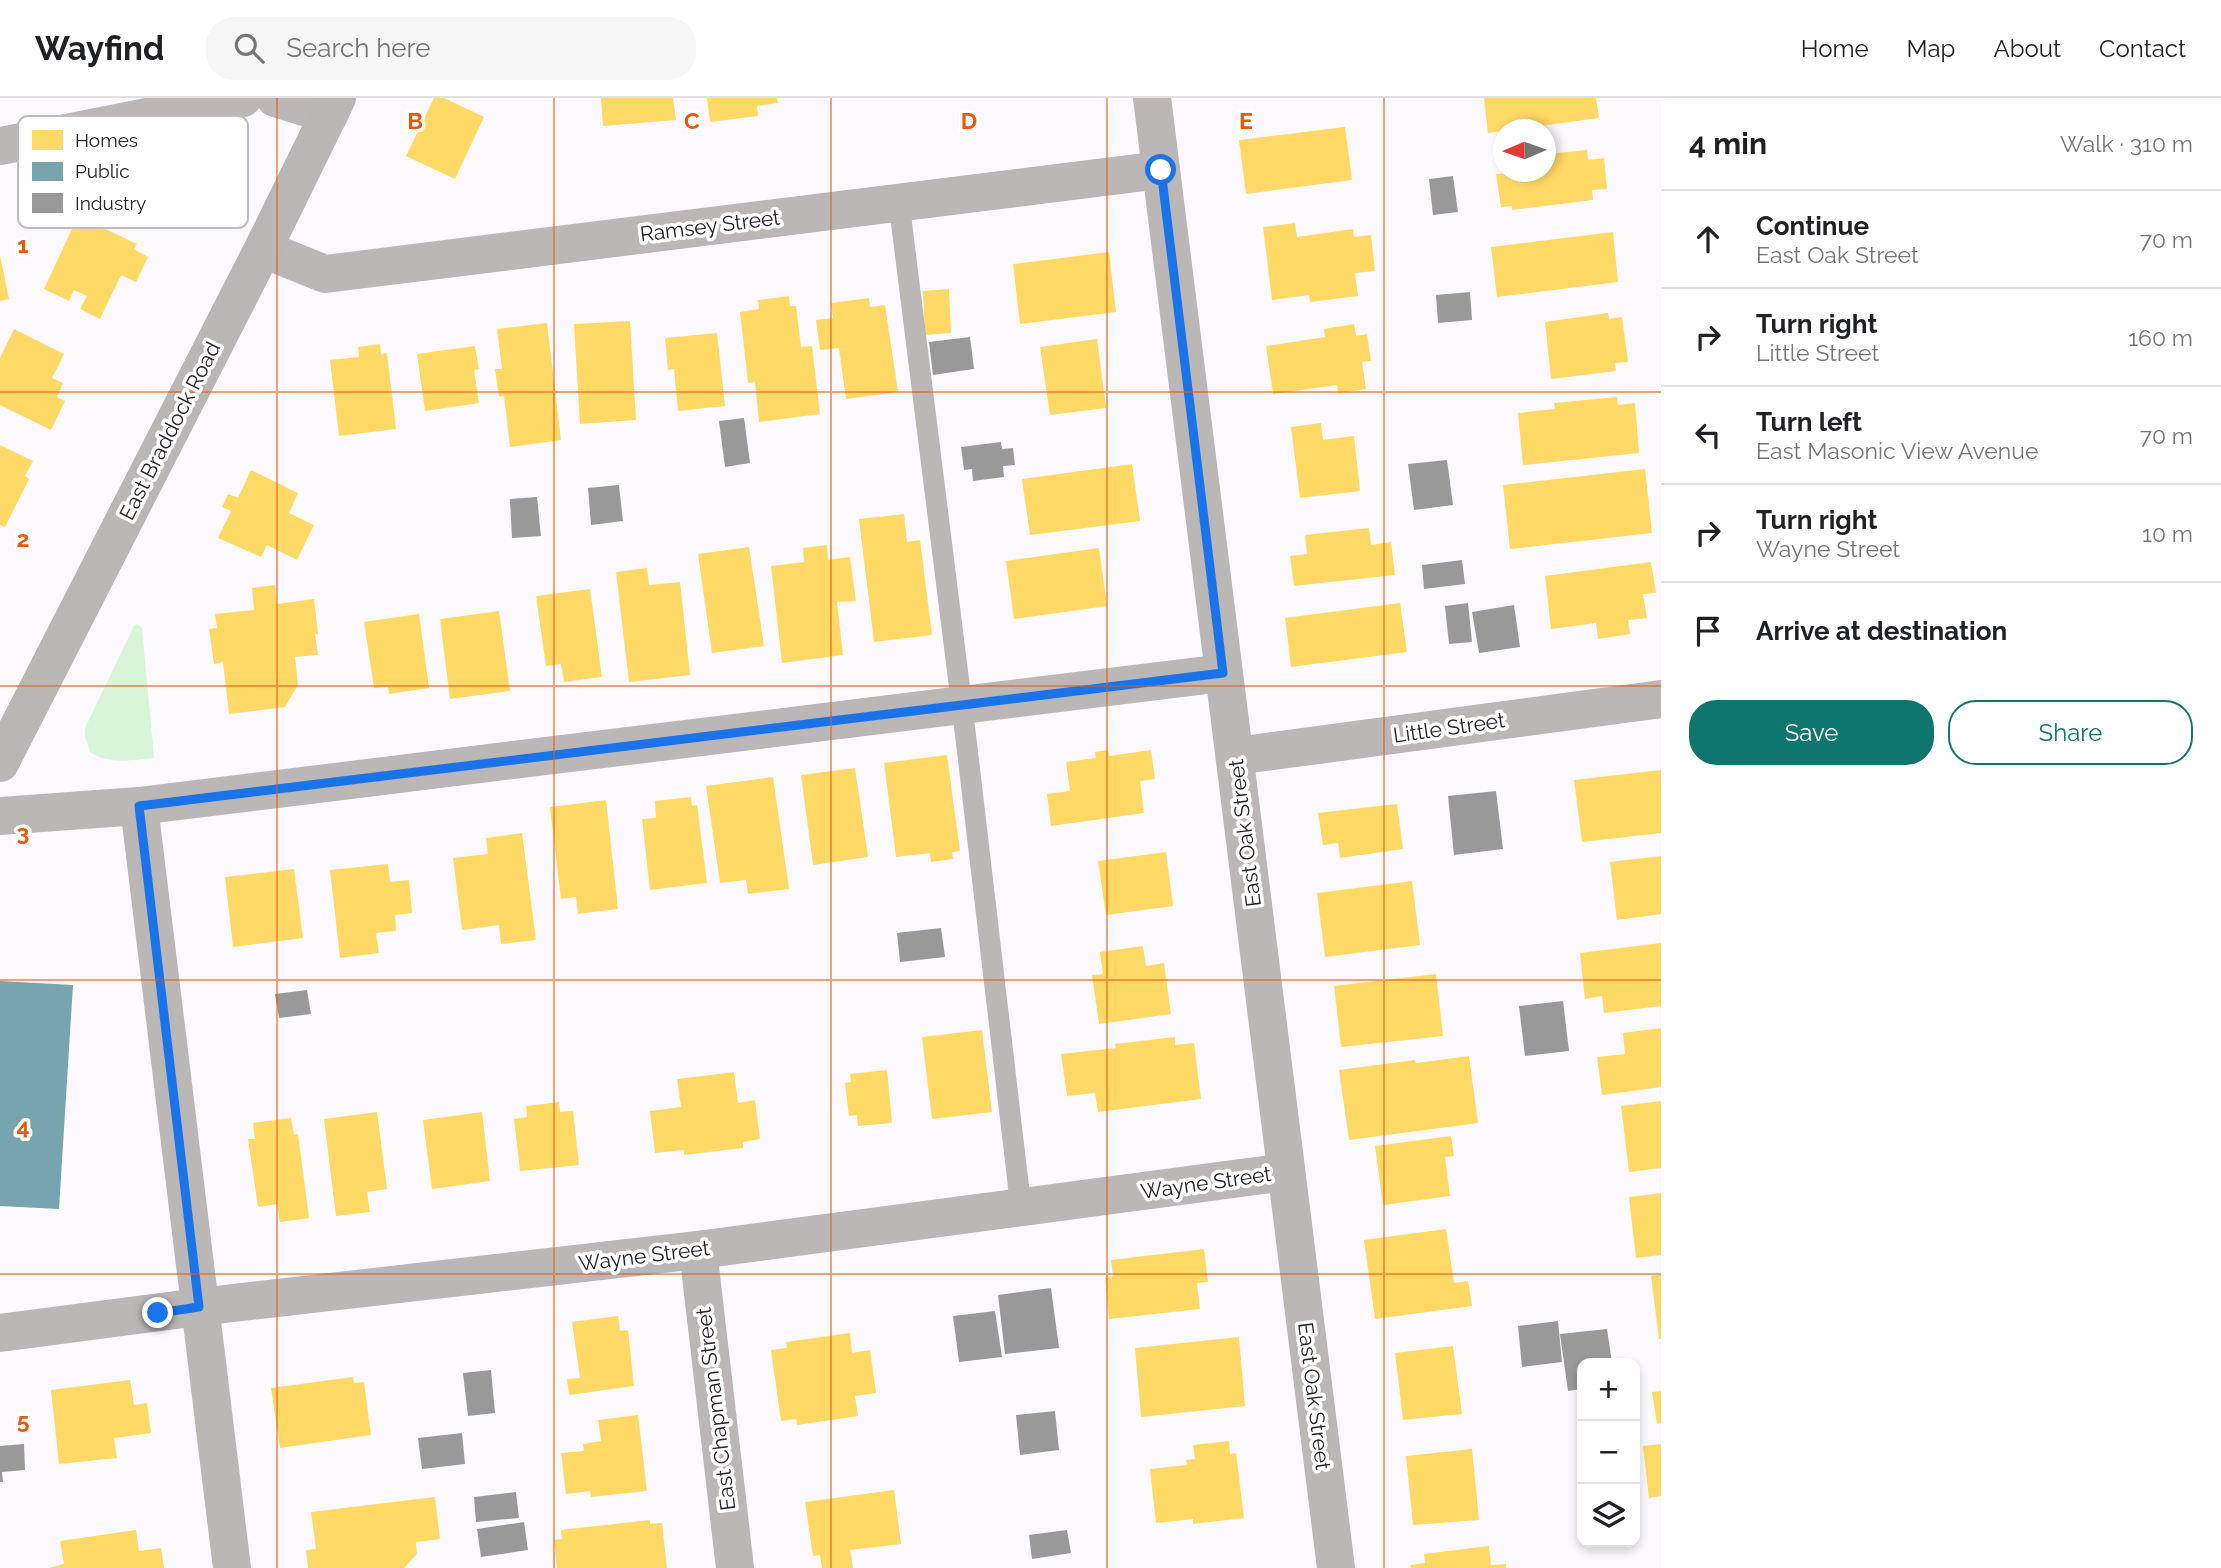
<!DOCTYPE html>
<meta charset="utf-8">
<style>
body{margin:0;font-family:Raleway,sans-serif;background:#f6f6f6;color:#202124}
.controls{position:absolute;right:21px;bottom:21px;display:grid;overflow:hidden;border-radius:14px;box-shadow:0 4px 10px #0003}
.controls button{width:63px;height:63px;display:grid;place-items:center;padding:0;border:0;border-bottom:2px solid #e0e0e0;background:#fff;color:#202124;font:35px sans-serif}
.compass{position:absolute;left:1493px;top:21px;width:63px;height:63px;border-radius:50%;background:#fff;box-shadow:0 4px 10px #0003;rotate:268deg}
.stop{position:absolute;width:21px;height:21px;margin:-16px;border:5px solid #1a73e8;border-radius:50%;background:#fff}
.stop.end{background:#1a73e8;border-color:#fff;box-shadow:0 2px 7px #0008}
.list{margin:0;padding:0;list-style:none}
h2{display:flex;justify-content:space-between;align-items:center;height:91px;margin:0;padding:0 28px;font-size:30px}
h2 small{font-size:23px;font-weight:400;color:#757577}
.list li{display:grid;grid-template-columns:46px 1fr auto;gap:21px;align-items:center;box-sizing:border-box;height:98px;padding:0 28px;border-top:2px solid #e0e0e0}
.list b{display:block;font-size:26px;white-space:nowrap}
.list p{margin:0;font-size:23px;white-space:nowrap;color:#757577}
.list em{font-size:23px;font-style:normal;color:#757577}
.actions{display:flex;gap:14px;padding:21px 28px}
.actions a{flex:1;padding:16px 0;border:2px solid #0f766e;border-radius:28px;text-align:center;font-size:24px;color:#0f766e}
.actions .main{background:#0f766e;color:#fff}
.icon{flex:none;width:38px;height:38px;fill:none;stroke:currentColor;stroke-width:2;stroke-linecap:round;stroke-linejoin:round}
.map{position:relative;flex:none;width:1661px;height:1470px;overflow:hidden}
header{display:flex;align-items:center;gap:42px;box-sizing:border-box;height:98px;padding:0 35px;background:#fff;border-bottom:2px solid #e0e0e0}
header strong{font-size:33px}
nav{display:flex;gap:38px;margin-inline-start:auto;font-size:24px}
.search{width:490px;height:63px;background:#f6f6f6;display:flex;align-items:center;gap:18px;box-sizing:border-box;padding:0 24px;border-radius:28px;color:#757577;font-size:26px}
main{display:flex}
aside{flex:1;background:#fff}
.map>svg:first-child{display:block}
.green{fill:#d8f5d9}
.homes{fill:#ffd966}
.public{fill:#76a5af}
.industry{fill:#999}
.lines{fill:none;stroke-linecap:round;stroke-linejoin:round}
.lane{stroke:#bab7b6;stroke-width:21}
.street{stroke:#bab7b6;stroke-width:38}
.secondary{stroke:#b9b6b6;stroke-width:38}
.route{stroke:#1a73e8;stroke-width:9}
.grid{fill:none;stroke:#e8590c;stroke-width:2;stroke-opacity:0.55}
.labels{text-anchor:middle;stroke-width:7;stroke-linejoin:round;paint-order:stroke}
.street-label{font-size:21px;fill:#252228;stroke:#fff}
.key{fill:#fff;stroke:#bebdbe;stroke-width:2}
.key-label{font-size:19px;fill:#252228}
.grid-label{font-size:23px;text-anchor:middle;font-weight:bold;fill:#e8590c;stroke:#fff;stroke-width:7;stroke-linejoin:round;paint-order:stroke}
</style>
<header>
<strong>Wayfind</strong>
<div class="search"><svg class="icon" aria-label="search" viewBox="0 0 24 24"><circle cx="10" cy="10" r="6"/><path d="M15 15l6 6"/></svg>Search here</div>
<nav><a>Home</a><a>Map</a><a>About</a><a>Contact</a></nav>
</header>
<main>
<div class="map">
<svg width="1661" height="1470" viewBox="0 0 1661 1470">
<rect width="100%" height="100%" fill="#fcf9fe"/>
<path class="green" d="M137 526 142 530 154 660C131 662 110 667 90 654L85 638V630L134 528Z"/>
<g class="homes">
<polygon points="434,0 444,0 484,19 455,81 406,58"/>
<polygon points="601,0 673,0 676,22 603,28"/>
<polygon points="707,0 777,0 778,5 757,8 758,18 710,24"/>
<polygon points="1484,0 1596,0 1599,20 1488,35"/>
<polygon points="1345,29 1352,82 1246,96 1239,42"/>
<polygon points="1587,52 1588,62 1604,60 1607,91 1592,92 1593,102 1512,112 1512,108 1501,109 1496,76 1546,74 1546,56"/>
<polygon points="78,118 137,146 134,151 148,159 136,184 121,177 100,221 80,211 87,198 74,192 69,203 44,191"/>
<polygon points="1295,125 1297,139 1353,131 1354,139 1371,137 1375,173 1355,175 1358,198 1310,204 1309,197 1272,202 1263,129"/>
<polygon points="1613,134 1618,184 1497,199 1491,149"/>
<polygon points="1109,154 1116,214 1020,226 1013,166"/>
<polygon points="0,157 9,201 0,203"/>
<polygon points="949,191 951,235 925,237 923,193"/>
<polygon points="789,198 790,208 796,208 801,249 812,248 820,316 759,324 755,284 748,285 740,214 759,211 758,202"/>
<polygon points="869,200 870,209 885,207 898,294 846,301 839,250 820,252 816,222 833,220 831,205"/>
<polygon points="1608,215 1609,221 1622,219 1628,264 1615,265 1616,273 1551,281 1545,224"/>
<polygon points="630,223 636,322 580,326 574,226"/>
<polygon points="547,225 561,342 510,349 504,298 499,299 495,271 502,271 497,231"/>
<polygon points="1354,226 1356,238 1367,236 1371,263 1362,264 1366,291 1338,295 1337,287 1273,296 1266,248 1325,239 1324,231"/>
<polygon points="14,231 64,256 52,280 63,285 57,299 65,303 51,332 0,307 0,260"/>
<polygon points="717,235 725,308 678,313 674,271 668,272 665,240"/>
<polygon points="1097,241 1106,310 1050,317 1040,249"/>
<polygon points="380,246 381,256 387,255 396,331 339,338 330,262 359,259 358,249"/>
<polygon points="475,248 479,271 474,272 479,305 425,313 417,256"/>
<polygon points="1617,299 1618,307 1635,305 1639,355 1523,367 1518,315 1555,311 1554,305"/>
<polygon points="1321,325 1323,342 1354,338 1360,393 1300,400 1291,329"/>
<polygon points="0,347 33,363 25,378 29,381 5,429 0,427"/>
<polygon points="1132,366 1140,423 1030,437 1022,381"/>
<polygon points="1645,371 1652,435 1510,451 1503,387"/>
<polygon points="251,372 298,395 289,415 314,427 297,462 267,447 261,459 218,440 231,413 222,409 228,396 238,400"/>
<polygon points="904,416 907,444 920,442 932,537 874,544 859,421"/>
<polygon points="1369,430 1371,447 1391,444 1395,477 1294,488 1290,458 1307,456 1305,437"/>
<polygon points="827,447 828,462 850,459 856,503 837,504 843,557 782,565 771,468 804,464 803,450"/>
<polygon points="749,449 764,548 712,555 698,456"/>
<polygon points="1099,450 1107,508 1014,521 1006,463"/>
<polygon points="1651,464 1656,495 1643,496 1647,520 1628,522 1630,536 1598,541 1596,525 1551,531 1545,478"/>
<polygon points="647,470 649,487 680,484 690,577 629,584 616,474"/>
<polygon points="275,487 277,506 314,501 318,536 315,536 318,557 295,559 298,587 285,609 229,616 223,564 214,566 209,531 217,530 215,516 254,512 252,490"/>
<polygon points="590,491 602,579 564,584 561,566 546,568 536,498"/>
<polygon points="1400,505 1407,554 1291,569 1285,520"/>
<polygon points="499,513 510,593 450,601 440,521"/>
<polygon points="419,516 429,590 389,596 388,589 374,590 364,524"/>
<polygon points="1108,652 1109,658 1151,652 1155,681 1140,683 1144,715 1051,728 1047,696 1070,693 1066,664 1096,660 1095,654"/>
<polygon points="947,657 960,753 952,754 953,761 931,764 930,755 896,759 884,665"/>
<polygon points="855,670 868,759 813,767 801,677"/>
<polygon points="1661,672 1661,735 1582,744 1574,682"/>
<polygon points="773,679 789,791 748,796 746,782 720,785 706,688"/>
<polygon points="691,699 692,708 697,707 707,785 650,792 642,721 656,720 655,703"/>
<polygon points="606,702 618,811 578,816 576,799 561,801 550,709"/>
<polygon points="1397,706 1403,751 1340,760 1338,745 1323,747 1318,715"/>
<polygon points="522,735 536,842 501,846 499,827 462,832 453,760 488,756 486,740"/>
<polygon points="1166,754 1173,808 1106,817 1098,763"/>
<polygon points="1661,758 1661,816 1617,822 1610,764"/>
<polygon points="388,766 390,784 409,782 412,815 395,817 396,833 376,835 379,855 340,860 330,772"/>
<polygon points="294,771 303,840 233,849 225,779"/>
<polygon points="1412,783 1420,847 1325,859 1317,795"/>
<polygon points="1661,845 1661,908 1604,915 1602,898 1585,901 1580,855"/>
<polygon points="1143,848 1146,868 1164,865 1171,916 1099,926 1092,877 1103,876 1100,854"/>
<polygon points="1436,876 1443,938 1341,949 1334,888"/>
<polygon points="1661,930 1661,989 1602,997 1597,959 1625,956 1623,935"/>
<polygon points="982,932 992,1014 932,1021 922,939"/>
<polygon points="1175,939 1175,947 1194,945 1201,1001 1098,1014 1095,995 1067,998 1061,956 1116,950 1115,946"/>
<polygon points="1469,958 1478,1025 1349,1042 1339,972 1415,962 1416,965"/>
<polygon points="887,972 892,1025 858,1028 857,1017 849,1018 845,985 851,984 850,976"/>
<polygon points="734,974 738,1005 755,1002 760,1041 743,1044 743,1050 684,1057 684,1052 655,1055 650,1013 681,1009 677,981"/>
<polygon points="1661,1003 1661,1070 1629,1074 1621,1008"/>
<polygon points="559,1004 560,1014 573,1013 579,1067 520,1073 514,1021 527,1019 526,1008"/>
<polygon points="377,1014 387,1091 367,1094 370,1114 336,1118 324,1021"/>
<polygon points="482,1014 490,1083 432,1091 423,1022"/>
<polygon points="291,1020 294,1037 298,1036 309,1120 280,1124 277,1106 258,1109 248,1041 255,1041 253,1025"/>
<polygon points="1451,1038 1454,1058 1445,1059 1450,1098 1383,1107 1375,1048"/>
<polygon points="1661,1095 1661,1157 1636,1160 1629,1099"/>
<polygon points="1446,1131 1454,1185 1468,1183 1472,1208 1375,1221 1364,1142"/>
<polygon points="1204,1151 1208,1184 1197,1185 1200,1211 1109,1221 1105,1179 1113,1178 1111,1162"/>
<polygon points="1661,1177 1661,1241 1659,1241 1651,1178"/>
<polygon points="618,1218 620,1233 628,1232 634,1288 569,1297 567,1281 580,1280 572,1224"/>
<polygon points="850,1235 852,1255 870,1252 876,1295 855,1298 858,1318 797,1327 796,1321 781,1323 771,1252 787,1250 786,1244"/>
<polygon points="1239,1239 1245,1308 1141,1319 1135,1250"/>
<polygon points="1453,1248 1462,1316 1403,1322 1395,1255"/>
<polygon points="353,1279 354,1285 364,1284 371,1337 280,1350 271,1290"/>
<polygon points="130,1282 134,1307 147,1305 151,1335 114,1340 117,1360 59,1366 51,1292"/>
<polygon points="1661,1293 1661,1325 1657,1326 1652,1294"/>
<polygon points="638,1317 647,1393 591,1399 590,1393 566,1396 561,1355 584,1353 583,1346 601,1343 598,1322"/>
<polygon points="1229,1343 1230,1356 1236,1355 1244,1420 1193,1426 1193,1421 1156,1425 1150,1371 1187,1367 1186,1362 1195,1361 1193,1347"/>
<polygon points="1661,1346 1661,1398 1649,1400 1643,1348"/>
<polygon points="1472,1351 1479,1422 1413,1427 1406,1358"/>
<polygon points="894,1392 901,1446 850,1452 853,1470 822,1470 820,1457 813,1458 805,1404"/>
<polygon points="435,1399 440,1441 416,1444 417,1456 404,1470 308,1470 306,1452 316,1451 311,1414"/>
<polygon points="650,1422 650,1426 662,1425 667,1470 557,1470 554,1442 562,1441 561,1432"/>
<polygon points="136,1432 139,1453 161,1450 164,1470 49,1470 64,1466 60,1443"/>
<polygon points="1489,1448 1491,1467 1506,1466 1506,1470 1411,1470 1410,1467 1425,1465 1424,1456"/>
</g>
<polygon class="public" points="0,883 73,887 59,1111 0,1108"/>
<g class="industry">
<polygon points="1453,78 1458,114 1433,117 1429,81"/>
<polygon points="1470,194 1472,222 1438,225 1436,197"/>
<polygon points="970,239 974,271 933,277 929,244"/>
<polygon points="744,320 750,365 725,369 719,323"/>
<polygon points="1001,344 1002,351 1013,350 1015,367 1003,368 1004,379 973,383 972,371 964,372 961,349"/>
<polygon points="1447,362 1453,407 1414,412 1408,366"/>
<polygon points="619,387 623,423 591,427 588,390"/>
<polygon points="537,399 541,438 512,440 510,401"/>
<polygon points="1462,462 1465,486 1424,491 1422,467"/>
<polygon points="1468,505 1472,544 1449,546 1445,508"/>
<polygon points="1514,507 1520,549 1479,555 1472,514"/>
<polygon points="1496,693 1503,751 1454,757 1448,698"/>
<polygon points="941,830 945,859 900,864 897,835"/>
<polygon points="307,892 311,916 279,920 275,896"/>
<polygon points="1563,903 1569,953 1525,958 1519,908"/>
<polygon points="1051,1190 1059,1250 1005,1256 998,1197"/>
<polygon points="995,1213 1002,1259 959,1264 953,1218"/>
<polygon points="1558,1223 1562,1264 1522,1269 1518,1228"/>
<polygon points="1607,1231 1612,1265 1582,1265 1582,1291 1568,1293 1560,1236"/>
<polygon points="491,1272 495,1315 468,1318 463,1275"/>
<polygon points="1055,1313 1059,1352 1020,1357 1016,1317"/>
<polygon points="462,1335 465,1366 422,1371 418,1340"/>
<polygon points="24,1346 25,1372 2,1374 3,1384 0,1384 0,1348"/>
<polygon points="516,1394 519,1420 476,1424 474,1399"/>
<polygon points="524,1424 528,1452 481,1459 477,1431"/>
<polygon points="1067,1432 1071,1455 1032,1461 1029,1437"/>
</g>
<g class="lines">
<polyline class="lane" points="899,105 966,641 1021,1110"/>
<g class="street">
<polyline points="275,0 329,17"/>
<polyline points="1152,0 1336,1470"/>
<polyline points="0,48 243,0"/>
<polyline points="263,151 325,176 1161,72"/>
<polyline points="1236,658 1661,601"/>
<polyline points="139,708 232,1470"/>
<polyline points="0,718 139,708 1223,575"/>
<polyline points="698,1152 735,1470"/>
<polyline points="0,1235 199,1209 698,1152 1286,1074"/>
</g>
<polyline class="secondary" points="0,665 263,151 337,0"/>
</g>
<g class="lines">
<polyline class="route" points="158,1215 199,1209 139,708 1223,575 1161,72"/>
</g>
<path class="grid" d="M277 0V1470M554 0V1470M831 0V1470M1107 0V1470M1384 0V1470M0 294H1661M0 588H1661M0 882H1661M0 1176H1661"/>
<g class="labels">
<g class="street-label">
<text transform="translate(710 128) rotate(-7)" y="7">Ramsey Street</text>
<text transform="translate(170 333) rotate(-63)" y="7">East Braddock Road</text>
<text transform="translate(1449 630) rotate(-8)" y="7">Little Street</text>
<text transform="translate(1245 735) rotate(-97)" y="7">East Oak Street</text>
<text transform="translate(1206 1085) rotate(-8)" y="7">Wayne Street</text>
<text transform="translate(644 1158) rotate(-7)" y="7">Wayne Street</text>
<text transform="translate(1314 1298) rotate(83)" y="7">East Oak Street</text>
<text transform="translate(716 1311) rotate(-97)" y="7">East Chapman Street</text>
</g>
</g>
<rect x="18" y="18" width="230" height="112" rx="10" class="key"/>
<rect x="32" y="32" width="31" height="20" fill="#ffd966"/>
<rect x="32" y="64" width="31" height="19" fill="#76a5af"/>
<rect x="32" y="95" width="31" height="20" fill="#999"/>
<g class="key-label">
<text x="75" y="49">Homes</text>
<text x="75" y="80">Public</text>
<text x="75" y="112">Industry</text>
</g>
<g class="grid-label">
<text x="415" y="31">B</text>
<text x="692" y="31">C</text>
<text x="969" y="31">D</text>
<text x="1246" y="31">E</text>
<text x="23" y="155">1</text>
<text x="23" y="449">2</text>
<text x="23" y="743">3</text>
<text x="23" y="1037">4</text>
<text x="23" y="1331">5</text>
</g>
</svg>
<div class="controls">
<button>+</button>
<button>−</button>
<button><svg class="icon" aria-label="layers" viewBox="0 0 24 24"><path d="M12 4l9 5-9 5-9-5zM3 14l9 5 9-5"/></svg></button>
</div>
<svg class="compass" viewBox="-18 -18 36 36"><path d="M0-13l5 13h-10z" fill="#e53935"/><path d="M0 13l5-13h-10z" fill="#757577"/></svg>
<div class="stop" style="left:1161px;top:72px"></div>
<div class="stop end" style="left:158px;top:1215px"></div>
</div>
<aside>
<h2>4 min<small>Walk · 310 m</small></h2>
<ul class="list">
<li><svg class="icon" aria-label="ahead" viewBox="0 0 24 24"><path d="M12 20V5M6 11l6-6 6 6"/></svg><div><b>Continue</b><p>East Oak Street</p></div><em>70 m</em></li>
<li><svg class="icon" aria-label="right" viewBox="0 0 24 24"><path d="M7 20v-9h11M14 6l5 5-5 5"/></svg><div><b>Turn right</b><p>Little Street</p></div><em>160 m</em></li>
<li><svg class="icon" aria-label="left" viewBox="0 0 24 24"><path d="M17 20v-9H6M10 6l-5 5 5 5"/></svg><div><b>Turn left</b><p>East Masonic View Avenue</p></div><em>70 m</em></li>
<li><svg class="icon" aria-label="right" viewBox="0 0 24 24"><path d="M7 20v-9h11M14 6l5 5-5 5"/></svg><div><b>Turn right</b><p>Wayne Street</p></div><em>10 m</em></li>
<li><svg class="icon" aria-label="arrive" viewBox="0 0 24 24"><path d="M6 21V4h12l-3 4 3 4H6"/></svg><div><b>Arrive at destination</b></div></li>
</ul>
<div class="actions"><a class="main">Save</a><a>Share</a></div>
</aside>
</main>
